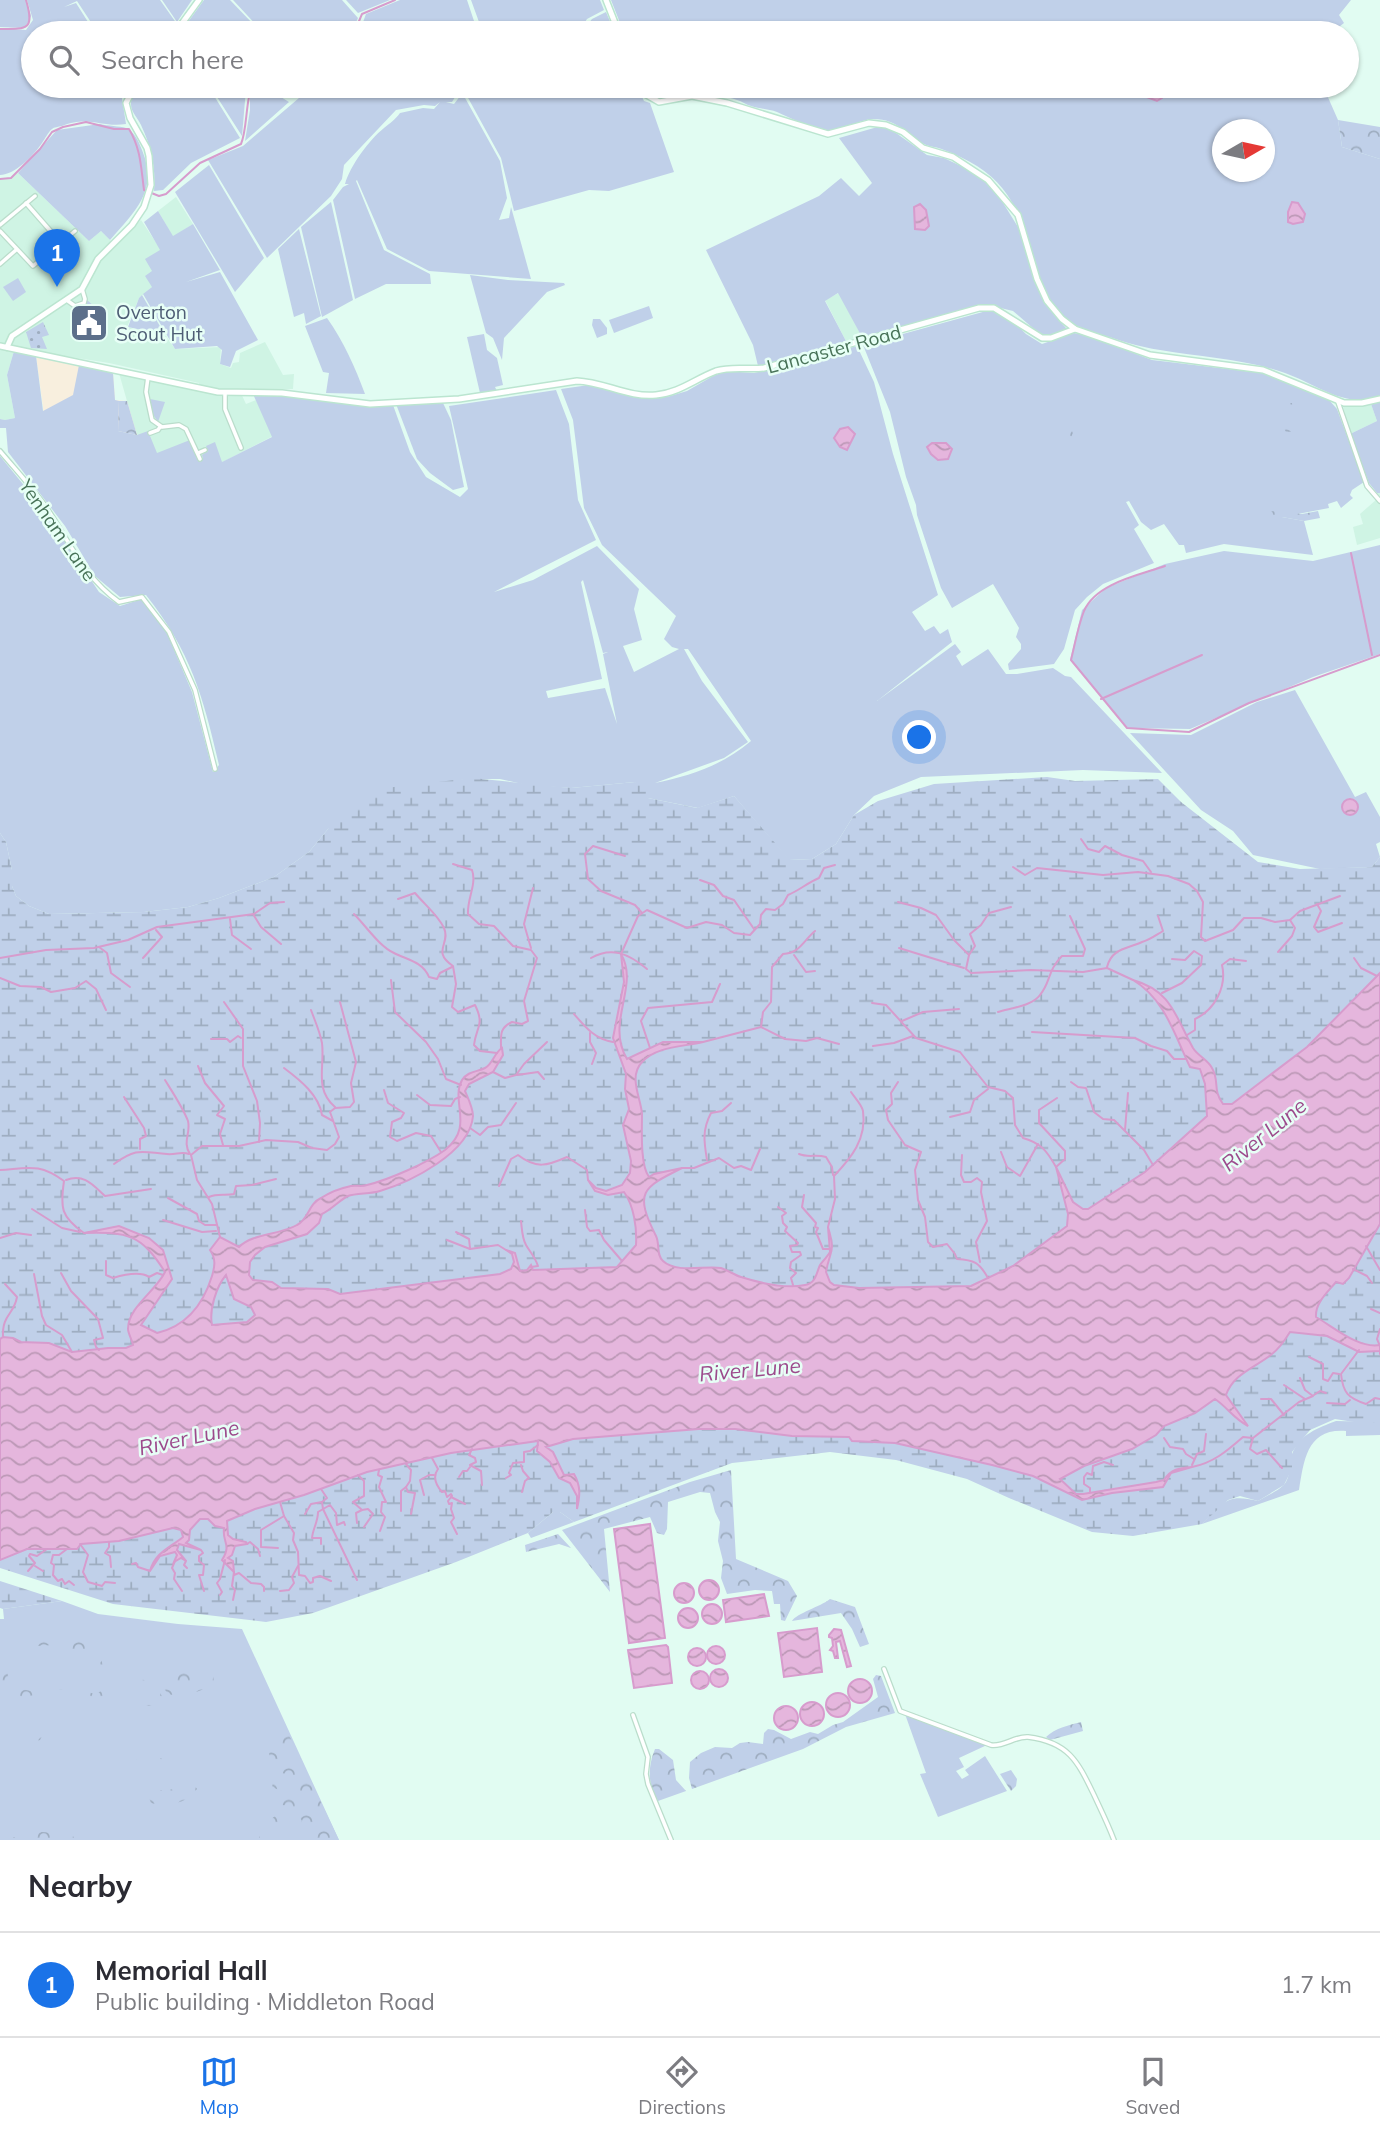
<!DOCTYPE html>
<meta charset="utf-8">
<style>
body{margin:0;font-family:Mulish,sans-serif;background:#f2f2f3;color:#2b2b33}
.compass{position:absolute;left:1212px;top:119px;width:63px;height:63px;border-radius:50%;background:#fff;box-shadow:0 2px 5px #0004;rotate:81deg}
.you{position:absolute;left:920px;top:738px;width:24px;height:24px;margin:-18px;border:5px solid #fff;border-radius:50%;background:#1a73e8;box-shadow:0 0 0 10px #1a73e833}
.badge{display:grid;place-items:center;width:46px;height:46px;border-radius:50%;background:#1a73e8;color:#fff;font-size:23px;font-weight:700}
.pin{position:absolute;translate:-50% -58px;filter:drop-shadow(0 2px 4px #0008)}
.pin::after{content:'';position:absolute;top:37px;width:24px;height:21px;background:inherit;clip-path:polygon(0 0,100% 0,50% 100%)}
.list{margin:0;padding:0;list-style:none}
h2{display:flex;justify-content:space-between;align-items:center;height:91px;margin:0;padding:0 28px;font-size:30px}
h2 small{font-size:23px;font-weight:400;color:#7c7c81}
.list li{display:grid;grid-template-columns:46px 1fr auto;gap:21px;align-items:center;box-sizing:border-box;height:105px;padding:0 28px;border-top:2px solid #e1e1e2}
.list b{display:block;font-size:26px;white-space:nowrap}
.list p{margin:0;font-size:23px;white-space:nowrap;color:#7c7c81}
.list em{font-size:23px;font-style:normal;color:#7c7c81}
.icon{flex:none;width:38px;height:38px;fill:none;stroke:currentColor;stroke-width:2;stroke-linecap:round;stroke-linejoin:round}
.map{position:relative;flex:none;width:1380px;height:1840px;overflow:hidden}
.search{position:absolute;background:#fff;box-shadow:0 2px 5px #0004;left:21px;right:21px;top:21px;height:77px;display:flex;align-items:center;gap:18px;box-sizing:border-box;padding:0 24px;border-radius:38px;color:#7c7c81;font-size:26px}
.sheet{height:196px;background:#fff}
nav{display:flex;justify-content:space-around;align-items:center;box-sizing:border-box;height:98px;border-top:2px solid #e1e1e2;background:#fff;font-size:19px;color:#7c7c81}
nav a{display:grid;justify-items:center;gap:4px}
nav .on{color:#1a73e8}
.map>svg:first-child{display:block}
.residential{fill:#cff4e4}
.education{fill:#f8efde}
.green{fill:#c0d0e9;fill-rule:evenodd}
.forest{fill:url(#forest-crowns)}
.wetland{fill:url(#wetland-marsh)}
.park{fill:url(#park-dots)}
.water{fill:url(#water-waves);stroke:#d79ccd;stroke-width:2;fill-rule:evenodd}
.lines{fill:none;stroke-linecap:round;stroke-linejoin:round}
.stream{stroke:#d79ccd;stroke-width:2}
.street-casing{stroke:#baddcb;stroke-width:6}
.secondary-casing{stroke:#bbe5d0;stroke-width:8}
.street{stroke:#fff;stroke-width:3.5}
.secondary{stroke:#fff;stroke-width:5}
.labels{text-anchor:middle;stroke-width:5;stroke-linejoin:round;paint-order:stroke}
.service-label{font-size:19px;fill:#4e5e75;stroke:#e7fff6;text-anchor:start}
.street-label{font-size:19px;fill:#487358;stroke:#e7fff6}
.water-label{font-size:21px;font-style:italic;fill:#9c4a8c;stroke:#e7fff6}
</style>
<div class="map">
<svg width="1380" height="1840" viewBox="0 0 1380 1840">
<defs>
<pattern id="forest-crowns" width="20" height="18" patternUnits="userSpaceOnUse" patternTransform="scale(1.75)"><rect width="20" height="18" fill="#c0d0e9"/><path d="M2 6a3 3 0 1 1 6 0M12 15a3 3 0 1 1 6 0" fill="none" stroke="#9eadc0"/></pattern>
<pattern id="wetland-marsh" width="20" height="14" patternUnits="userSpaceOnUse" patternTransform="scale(1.75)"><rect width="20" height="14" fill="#c0d0e9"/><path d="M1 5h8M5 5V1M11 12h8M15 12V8" fill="none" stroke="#9eadc0"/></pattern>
<pattern id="park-dots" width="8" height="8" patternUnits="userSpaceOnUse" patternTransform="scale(1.75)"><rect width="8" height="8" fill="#c0d0e9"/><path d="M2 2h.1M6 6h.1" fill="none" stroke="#9eadc0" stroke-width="1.8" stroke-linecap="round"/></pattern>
<pattern id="water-waves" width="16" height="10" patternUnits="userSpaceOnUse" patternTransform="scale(1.75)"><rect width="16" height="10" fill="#e5b6dd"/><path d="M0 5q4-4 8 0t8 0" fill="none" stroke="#bc98b6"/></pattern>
</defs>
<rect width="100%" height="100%" fill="#e1fcf2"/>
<g class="residential">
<polygon points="18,173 89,241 101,231 114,244 141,220 161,250 152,271 152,287 139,298 127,327 166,336 175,349 221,347 220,364 231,368 233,363 239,362 240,353 265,342 283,375 294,374 293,389 239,389 246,404 256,400 273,436 201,473 147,457 135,429 119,373 198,391 199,383 109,363 20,349 14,351 7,375 15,418 5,420 0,419 0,178 8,179"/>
<polygon points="176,197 193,224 173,237 158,211"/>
<polygon points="839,293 863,339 847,343 825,300"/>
<polygon points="1371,404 1377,421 1350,434 1343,406"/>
<polygon points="1377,493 1380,493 1380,538 1357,545 1353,527 1363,524 1360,514 1376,500"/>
</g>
<polygon class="education" points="36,356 113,373 115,400 127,401 137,435 44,415"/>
<g class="green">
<polygon points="0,0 26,0 31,16 25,28 0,27"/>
<path d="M27 0H160L177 24 170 33H98L77 1 64 7 76 3 95 33H33V86H130L122 98 126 124C102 128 89 115 62 126 58 127 54 127 52 129 48 132 45 139 42 143 34 155 15 175 0 175V28L26 30 33 20Z"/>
<polygon points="162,0 192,0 177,22"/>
<polygon points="204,0 230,0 258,29 259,33 180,33"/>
<polygon points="233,0 342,0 358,18 351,33 261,33 259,28"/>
<polygon points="346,0 390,0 358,13"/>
<polygon points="400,0 467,0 478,33 359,33 366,14"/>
<polygon points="471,0 600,0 604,10 587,19 578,33 483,33"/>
<polygon points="611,0 1351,0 1339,15 1344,23 1331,33 624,33"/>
<polygon points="606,12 615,33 581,33 592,19"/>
<path d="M141 86H208L240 138 191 163 163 190 154 191C156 167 151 146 141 125 138 118 131 112 131 105 130 97 137 92 141 86Z"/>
<polygon points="210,86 250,86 246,89 242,136"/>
<polygon points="263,86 289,102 245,141 250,110 250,93 256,87"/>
<path d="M313 86H480L457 94 452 102H446L454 104 461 95 464 96 500 161 507 198 499 220 509 218 511 207 531 279 429 271 387 249 357 180 356 181 384 250 430 274 431 284H386L355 299 333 200 343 187 349 184H345C350 166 369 140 384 128 390 123 395 120 400 113L423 108 434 109 440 102 435 106 424 105 396 110 344 165 342 179 331 196 267 258 208 160 243 146Z"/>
<polygon points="504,86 637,86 644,101 650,103 674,172 609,191 589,190 514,211 501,158 467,96 480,91"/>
<path d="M647 86H1323L1338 120 1342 147 1380 159V397C1343 408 1318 385 1285 373 1245 359 1202 357 1160 350 1139 347 1119 340 1099 334 1085 329 1072 326 1061 315 1020 270 1039 206 977 166 967 160 955 154 944 150 938 147 930 147 924 144 904 135 900 119 873 119 857 120 843 131 827 130 809 128 793 119 777 112 769 109 760 109 751 106 746 105 742 101 737 100 709 90 681 99 653 94ZM1222 130H1264V172H1222Z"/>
<path d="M100 124C108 126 119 126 126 128 134 131 139 142 142 150 159 191 135 211 110 240L101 231 89 241 18 173 57 130Z"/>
<polygon points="881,126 896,133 927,155 944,158 963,167 983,180 1000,198 1023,235 1035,281 1044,299 1055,316 1067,329 1050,336 1042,336 1013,311 988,305 863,339 838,293 825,301 847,343 758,366 753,345 706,250 819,196 841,178 859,196 872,183 839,138"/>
<polygon points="209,165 264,258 235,292 175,192"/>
<polygon points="331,202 353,300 322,317 301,227"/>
<polygon points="158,211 173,236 193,224 220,270 186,282 220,272 258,340 236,351 230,367 220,364 222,350 217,346 175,349 143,294 152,287 145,276 152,271 145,259 160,250 144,222"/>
<polygon points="299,229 321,316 306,324 304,313 294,317 278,249"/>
<polygon points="470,275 508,280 564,283 565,285 547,292 504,338 502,360 493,338 486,333"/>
<polygon points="18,278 26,292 13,301 3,287"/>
<polygon points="142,295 165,335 128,327 139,298"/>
<polygon points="87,300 102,313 83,322 73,309 82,307"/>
<polygon points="649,306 653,318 614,333 609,320"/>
<polygon points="990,310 1008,316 1026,334 1042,344 1074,333 1089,336 1152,360 1262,373 1307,389 1329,400 1337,409 1364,482 1352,490 1350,495 1353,498 1341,508 1337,501 1328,504 1329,508 1282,517 1304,521 1313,555 1224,544 1186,553 1184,545 1179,545 1164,524 1151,530 1141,522 1129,501 1126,502 1139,525 1134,529 1154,563 1103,584 1087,597 1075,610 1064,649 1054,664 1009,670 1008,664 1021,649 1021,644 1016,637 1019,628 993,584 952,608 941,588 917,515 916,505 906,477 890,412 863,345"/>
<path d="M327 318C344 342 355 367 365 394L326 393 329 373 323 372 305 326Z"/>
<polygon points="593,319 600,319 607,328 607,334 597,338 592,325"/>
<polygon points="484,334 487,350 497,358 503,385 495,387 497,391 480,393 467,337"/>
<path d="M857 346 874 382 893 454 938 595 912 612 925 631 934 626 940 634 948 629 952 642 877 701 955 644 961 652 956 656 962 666 988 649 1006 674H1017L1053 668 1065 676 1071 677 1162 773 1083 770 921 777 874 796 854 815 836 844 812 859 789 860 734 796 698 808 648 798 635 782 571 788 527 785 500 779H464L328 829 309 852 274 877 219 898 188 907 144 912 49 914 29 906 16 896 12 886V870L6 842 0 833V456L45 511 99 592 120 606 142 599 167 633 192 692 213 772 219 765C203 696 191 652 146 595L120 597 95 576 65 526 8 452 6 428H0V419L5 420 15 418 7 375 14 351 36 356 43 411 73 395 79 365 113 373 115 400 119 401 118 431 137 435 148 431 157 453 190 440 199 461 203 459 202 455 208 451 206 446 215 442 222 462 272 437 253 394 393 405 410 452 426 477 460 497 468 489 449 406 556 390 569 424 578 500 596 540 494 592 533 580 597 546 639 589 634 609 642 640 623 646 634 672 679 649 672 647 664 639 676 616 602 545 584 508 573 420 561 389 596 384 630 396 667 397 687 391 713 376 726 371 754 373ZM583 580 603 653 608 652 603 654 617 724 605 688 548 698 546 691 602 679 581 582ZM684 649H688L751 741C723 765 690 776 655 783L724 758 748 742 702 681Z"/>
<polygon points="150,399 165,402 158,422 152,413"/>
<polygon points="1380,402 1380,493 1377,493 1369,483 1350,434 1377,421 1371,404"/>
<polygon points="443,403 451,420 464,487 453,490 430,473 417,459 396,404"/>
<polygon points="1380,545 1380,654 1313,677 1190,729 1128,728 1070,660 1082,610 1106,588 1165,564 1224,551 1313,561"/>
<polygon points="1295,690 1355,797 1366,792 1380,817 1380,842 1376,844 1380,857 1372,867 1320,869 1253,855 1233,831 1201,810 1130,733 1191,735 1257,702"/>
<path d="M1336 1421 1380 1422V1435L1346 1436V1431C1307 1428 1304 1460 1299 1490L1202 1524C1224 1503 1225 1493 1258 1501 1266 1496 1281 1490 1286 1482 1291 1473 1289 1463 1292 1454 1300 1434 1318 1428 1336 1421Z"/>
<polygon points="553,1512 560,1512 574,1522 531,1538 528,1533"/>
<polygon points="62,1601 98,1614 178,1624 242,1629 339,1840 0,1840 0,1619 4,1619 3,1609"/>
<polygon points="905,1714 987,1745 959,1758 964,1767 956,1771 962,1779 969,1775 965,1770 985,1756 1007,1791 938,1817 920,1774 926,1773"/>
</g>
<g class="forest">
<polygon points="1338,120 1380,127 1380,159 1342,147"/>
<polygon points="119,401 127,401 137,435 118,431"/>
<polygon points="1288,403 1292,403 1299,428 1297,431 1286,432 1278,417 1277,410"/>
<circle cx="1066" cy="437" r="8"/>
<polygon points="1269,511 1302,514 1318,511 1320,518 1304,521 1282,517 1280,520 1270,522 1268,519"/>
<polygon points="731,1470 736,1559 788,1581 797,1596 785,1621 781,1620 780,1604 774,1604 772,1591 755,1590 727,1594 721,1578 723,1561 718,1541 720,1522 715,1512 710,1493 700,1492 668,1502 667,1529 664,1535 657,1533 650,1517 604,1529 610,1592 562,1530 690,1482"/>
<polygon points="558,1534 571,1548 559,1544 526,1552 525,1545"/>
<path d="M830 1599 855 1607 869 1644 860 1647 852 1629 841 1613 792 1621C797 1613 820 1607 830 1599Z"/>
<polygon points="61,1636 68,1639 79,1639 87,1646 85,1652 57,1654 53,1650 53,1645 37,1646 36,1643"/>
<polygon points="108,1649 117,1653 122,1660 118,1669 113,1670 99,1665 102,1660 101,1654"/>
<polygon points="2,1663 6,1666 9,1680 14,1688 32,1691 34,1695 0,1704 0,1664"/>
<path d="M181 1670 204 1672 213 1676 214 1682C203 1692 182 1698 168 1694L163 1687Z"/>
<polygon points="876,1675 881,1676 895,1713 846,1727 803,1749 692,1789 689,1778 690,1762 701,1753 715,1747 732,1748 740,1743 748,1742 763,1744 764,1733 768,1729 774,1730 791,1739 810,1732 818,1734 833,1725 843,1722 878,1697 873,1679"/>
<path d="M140 1679C151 1681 159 1688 163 1699L159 1705 149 1706 139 1704V1701L153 1702 157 1699V1694L139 1681Z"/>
<polygon points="60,1682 84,1687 86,1691 94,1694 107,1689 114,1692 111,1698 91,1697 64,1689 54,1690 55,1686"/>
<path d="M1081 1722 1083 1731 1050 1740 1046 1737C1055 1728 1070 1725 1081 1722Z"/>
<path d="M27 1729H40L43 1734 40 1740 24 1744C21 1738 22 1733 27 1729Z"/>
<path d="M289 1735 339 1840H303L300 1826 302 1821C296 1809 291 1804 278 1805L275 1801 279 1790 272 1787 273 1782 291 1778 289 1774 271 1772 268 1770 270 1743Z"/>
<path d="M655 1749H659L673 1760 676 1780 686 1791 658 1801C647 1785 648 1766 655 1749Z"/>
<polygon points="149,1756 168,1760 167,1764 164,1765 157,1759 153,1762 120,1768 121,1764"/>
<polygon points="1011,1770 1017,1779 1016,1786 1011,1791 1000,1774"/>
<path d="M195 1786 197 1789C187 1804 167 1807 151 1803L147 1793C163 1788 178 1791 195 1786Z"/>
<path d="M280 1813C284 1822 278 1831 283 1840H253L259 1838C264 1826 269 1819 280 1813Z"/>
<polygon points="42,1832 72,1834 75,1840 0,1840"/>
</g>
<g class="wetland">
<polygon points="1047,777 1075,781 1158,779 1181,802 1258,862 1300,869 1372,867 1380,857 1380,1051 1056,1288 0,1477 0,833 6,842 12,870 12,886 16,896 29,906 49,914 144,912 188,907 219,898 274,877 309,852 328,829 377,789 472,778 571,788 635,782 647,785 648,798 697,808 734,796 790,860 812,859 836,844 854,815 878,801 934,784"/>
<polygon points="1380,1085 1380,1422 1360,1423 1335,1419 1310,1430 1292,1452 1292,1469 1284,1485 1258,1501 1240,1496 1228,1500 1202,1524 1133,1536 1092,1532 1009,1498 967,1479 896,1460 830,1452 732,1463 574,1522 560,1512 553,1512 528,1533 456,1562 313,1613 266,1622 113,1604 0,1568 0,1521 222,1479 748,1407"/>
<polygon points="0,1581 62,1601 3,1609 0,1608"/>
</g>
<polygon class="park" points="43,322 49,335 42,337 47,349 31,348 26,332"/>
<g class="water">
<polygon points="1142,86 1159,86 1163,92 1162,98 1157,101 1144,96"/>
<polygon points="1292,202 1298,203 1305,214 1303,222 1293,224 1288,222 1288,212"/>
<polygon points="920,204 926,210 929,226 925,230 915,229 914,207"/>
<polygon points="848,427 855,434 847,450 840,447 834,438 840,429"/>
<polygon points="932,443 946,443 952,449 948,459 938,460 931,454 927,447"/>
<circle cx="1350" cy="807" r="8"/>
<path d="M621 954C640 986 605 1022 627 1059L663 1042H703C682 1047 657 1046 642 1062 628 1077 641 1098 642 1114 642 1130 640 1165 649 1177L654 1174 682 1168C642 1188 634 1192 656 1236 660 1244 656 1255 663 1261 677 1274 705 1265 721 1268 728 1270 734 1275 741 1277 760 1283 785 1289 805 1285 816 1283 816 1274 820 1265 823 1261 827 1257 830 1252L828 1227C836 1254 830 1249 826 1272L830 1282 834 1285 859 1288 971 1286 1013 1266 1067 1226 1068 1214 1056 1167 1073 1202 1083 1209H1088L1145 1172 1207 1116 1205 1084 1200 1069 1190 1067C1175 1036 1165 999 1133 980 1172 991 1175 1016 1193 1048 1198 1056 1208 1060 1212 1068 1220 1082 1212 1089 1223 1104H1232L1307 1047 1380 973V1224L1349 1278 1343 1284 1336 1282C1327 1293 1315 1303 1316 1317 1335 1328 1359 1349 1380 1345V1351L1359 1352 1327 1336 1290 1332C1285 1340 1280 1348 1272 1354 1255 1368 1234 1373 1226 1395L1248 1426C1234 1419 1227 1407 1215 1399L1195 1413 1164 1426 1156 1435 1132 1449 1084 1466 1060 1479 1076 1494H1083L1156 1482 1164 1480C1171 1469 1179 1468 1192 1467L1171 1473 1163 1487 1112 1493 1082 1500 1033 1476 992 1465 895 1443 852 1441 849 1437 792 1436 735 1429H699L573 1439 546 1447 553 1452 564 1475 574 1474C581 1486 580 1496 577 1509V1496L570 1483 559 1478 550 1462 537 1451 538 1441 451 1453 367 1472 304 1495 255 1509 227 1521 228 1535 233 1539 246 1542 247 1544 235 1546 232 1555 228 1558 233 1561 234 1572 222 1560C232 1544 222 1543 224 1528L215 1526 208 1519H200L190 1530 189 1540 186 1543 201 1550 179 1544 177 1550 186 1561 181 1558 174 1562 177 1555 175 1552 160 1556 150 1571C155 1553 168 1549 183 1537L181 1530 173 1528 119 1541 81 1544 77 1549H27L0 1560V1339L3 1337 13 1338 21 1342 49 1343 72 1352 108 1348H126L133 1345C132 1340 128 1333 128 1329 128 1307 156 1291 165 1272 141 1234 128 1232 84 1233L119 1226 149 1238 163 1250 172 1279 141 1325 157 1333C187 1326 203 1305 212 1276 215 1266 216 1259 210 1250L220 1237 239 1247C253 1233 280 1235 297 1225 309 1219 308 1204 321 1198 329 1193 341 1188 351 1186 356 1185 362 1187 367 1185 388 1180 427 1163 445 1150 475 1126 450 1102 462 1080 468 1071 477 1072 485 1068 493 1064 494 1053 502 1048L503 1055 493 1072 469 1084 465 1091C468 1098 473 1108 473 1116 470 1153 410 1182 380 1191 371 1194 356 1193 348 1196 341 1199 331 1210 322 1214L319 1223 307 1234 265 1247 255 1255 250 1262 249 1275 253 1280 272 1282 281 1288 328 1289 340 1294 500 1274 511 1269 514 1262 512 1254 506 1250 515 1253 520 1271 527 1270 531 1265 533 1270 617 1267 636 1245C637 1228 634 1206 624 1192L608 1195 595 1191 588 1180 596 1188 606 1191 622 1185 630 1173 631 1161 623 1125 629 1109 625 1089 626 1074 613 1038 624 982ZM226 1275 234 1299 251 1307 255 1315 247 1322 212 1325C209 1310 216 1287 226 1275Z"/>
<polygon points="650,1524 665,1638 629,1643 614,1529"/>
<circle cx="709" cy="1590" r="10"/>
<circle cx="684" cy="1593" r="10"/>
<polygon points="764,1594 769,1616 726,1622 723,1600"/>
<circle cx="712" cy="1614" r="10"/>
<circle cx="688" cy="1618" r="10"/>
<polygon points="817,1628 822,1672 784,1677 778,1633"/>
<polygon points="834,1629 841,1630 851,1666 847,1667 840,1641 836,1642 838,1658 835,1658 833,1651 830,1650 833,1646 832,1638 829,1637 829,1635"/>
<polygon points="666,1645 668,1647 672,1683 634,1688 628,1650"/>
<circle cx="716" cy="1655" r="9"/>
<circle cx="697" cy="1657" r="9"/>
<circle cx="719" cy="1678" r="9"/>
<circle cx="700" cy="1680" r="9"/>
<circle cx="860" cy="1691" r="12"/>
<circle cx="838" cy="1705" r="12"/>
<circle cx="812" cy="1714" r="12"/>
<circle cx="786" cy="1718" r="12"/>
</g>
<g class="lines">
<g class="stream">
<path d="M0 29C27 29 35 30 26 0"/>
<polyline points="354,33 362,14 395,0"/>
<path d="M267 86C283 94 293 101 308 86"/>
<path d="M0 179 11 178 40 149 52 132 63 127 86 122 114 129H129C141 149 141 168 144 190L159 196 166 194 200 163 241 144C248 128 245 95 254 86"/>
<polyline points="1351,553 1372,655"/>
<path d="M1165 566C1140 575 1096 583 1084 611 1078 626 1075 644 1071 660L1127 728 1189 732 1249 703 1380 655"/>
<polyline points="1101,699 1202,655"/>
<polyline points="1081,839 1088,849 1099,852 1105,846 1122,855 1143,861 1151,872"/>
<polyline points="625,856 593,846 585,854 588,879 601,891 635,905 642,913"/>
<path d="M453 864 472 870C477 884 467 899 468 914L479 924 494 926 513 946 531 950 537 958 524 1001 528 1021 522 1024 512 1022C499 1028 501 1036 501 1048"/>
<polyline points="1013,867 1025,875 1037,868 1103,875 1138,872 1168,876 1189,884 1197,891 1203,902 1201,937 1205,941 1233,930 1244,918 1261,918 1275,922 1290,920 1300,911 1340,896"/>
<polyline points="700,880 714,885 723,896 734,900 754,929"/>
<path d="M398 899 415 893C424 904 438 915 444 928 451 944 431 951 453 966L456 984 452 1007 458 1012 475 1005C485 1025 476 1027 474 1045L480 1051 497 1053"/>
<polyline points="898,902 921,908 936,915 954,940 969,955 966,969 971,973 1031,970 1083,972 1107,968 1133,980"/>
<polyline points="1317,904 1321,911 1314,927 1318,932 1342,923"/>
<polyline points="253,914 261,927 281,944"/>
<path d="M354 914C366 926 379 946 394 953 408 960 423 962 429 977L437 979 440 973 452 967"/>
<polyline points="230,919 232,935 251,949"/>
<polyline points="99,947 107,953 111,973 130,987"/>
<polyline points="531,948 524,924 533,888"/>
<polyline points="899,948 964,968"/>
<polyline points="1278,952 1292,936 1295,928 1290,920"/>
<path d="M621 954 638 916 647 910 687 928 706 922 722 925 734 933 750 935 760 924 761 915 766 909 775 910 783 904 788 895C800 890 807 883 819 878L824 868 835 865"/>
<polyline points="794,955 806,972 815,971"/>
<polyline points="969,955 975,946 970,934 981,925 989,913 1011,907"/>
<polyline points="0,958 46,950 94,948 128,940 157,927 254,914 270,903 284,902"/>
<polyline points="143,958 162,937 156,930"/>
<path d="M591 958C612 946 629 954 647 969"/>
<polyline points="1354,958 1361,968 1377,976"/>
<path d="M1107 967C1112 948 1127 949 1142 942 1150 940 1156 935 1163 931L1158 916"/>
<polyline points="0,978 20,986 41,987 51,992 75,988 86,981 96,989 106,1010"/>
<polyline points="391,980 395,1012 426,1042 438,1059 446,1079 461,1085"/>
<polyline points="1162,993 1182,983 1201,965 1202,956 1194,951 1185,960 1172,959"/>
<polyline points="224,1002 243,1029 243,1066 257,1101 260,1123 259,1142"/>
<path d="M872 1003 886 1005 916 1038 960 1052 988 1087 1005 1091 1013 1098 1015 1125 1023 1138C1041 1143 1047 1151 1056 1167L1065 1159V1151L1039 1123V1110L1057 1098"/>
<path d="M311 1010C315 1021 320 1032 322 1043 325 1067 314 1089 335 1107"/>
<path d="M998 1012C1011 1008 1032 1006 1040 995 1051 982 1047 971 1062 956H1083L1085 949 1070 916"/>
<path d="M574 1014C586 1028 595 1039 613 1042"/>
<polyline points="902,1021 923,1012 959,1009"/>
<path d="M761 1027 763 1012 771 1002 772 967 783 954C800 953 803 941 815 931"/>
<polyline points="1032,1032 1135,1038 1151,1046 1167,1051 1174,1059 1186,1059"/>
<polyline points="590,1033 590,1042 596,1053 592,1064"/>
<path d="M1187 1035 1195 1030V1019C1215 1010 1227 986 1222 965L1230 959 1246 961"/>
<polyline points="211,1039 227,1039 230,1042 238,1036 241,1038"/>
<polyline points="703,1042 761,1027 785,1039 806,1041 817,1038 839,1044"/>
<polyline points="873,1046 894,1043 913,1036"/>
<polyline points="650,1048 641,1021 648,1008 712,1002 720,984"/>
<polyline points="198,1066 205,1083 224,1106 217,1115 225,1119 220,1134 223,1145"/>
<path d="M284 1068C300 1080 319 1095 322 1115L333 1121"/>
<polyline points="493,1072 505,1078 516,1075 524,1064 547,1042"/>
<polyline points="517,1075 538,1072 544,1079"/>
<path d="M165 1080C173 1093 183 1108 188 1121 191 1133 182 1142 190 1154"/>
<path d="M898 1082 891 1093 892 1104 886 1110 888 1120 905 1145 921 1152 915 1170 918 1200 925 1217 928 1242 933 1247 947 1244 955 1254 957 1259C974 1260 979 1262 988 1278"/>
<polyline points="1071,1082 1078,1087 1086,1088 1094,1112 1103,1119 1114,1120 1144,1150 1153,1165"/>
<polyline points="384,1090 388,1103 404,1113 401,1118 392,1122 390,1137 397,1141 416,1133 431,1136 441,1152"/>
<polyline points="417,1095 430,1105 451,1106 455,1099 460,1097"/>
<polyline points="124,1097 144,1128 146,1136 140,1139 140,1149"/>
<polyline points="950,1117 970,1112 974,1100 988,1089"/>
<polyline points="470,1128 480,1135 488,1127 501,1125 516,1103"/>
<polyline points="1125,1130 1128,1093"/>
<polyline points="1001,1152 1007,1167 1020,1176 1038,1144"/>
<path d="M799 1154C808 1158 816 1154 826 1157L832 1167 833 1175"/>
<polyline points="962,1155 961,1175 964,1182 971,1182 977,1178 982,1182 981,1192 987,1221 976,1242 980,1262"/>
<path d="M707 1160C704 1142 702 1130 711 1113L722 1111 731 1103"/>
<path d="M114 1164C137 1147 142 1152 167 1154 176 1155 181 1151 189 1154"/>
<polyline points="682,1168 694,1168 719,1158 734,1168 741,1166 751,1170 760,1149"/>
<path d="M0 1170C29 1168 39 1163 64 1181 60 1208 61 1217 84 1233"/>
<path d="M66 1180C84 1173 93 1185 105 1196L151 1189"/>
<path d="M499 1186 511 1159 518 1155C536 1169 547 1166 567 1157L587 1170 588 1180"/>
<polyline points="804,1195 802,1207 816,1223 815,1227 818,1228 816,1232 823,1249 830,1249"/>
<path d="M209 1197C218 1193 225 1196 234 1194L236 1186 252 1185 276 1179"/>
<polyline points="168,1198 197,1214 199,1221 205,1225 216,1225"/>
<polyline points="778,1207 786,1213 782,1216 783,1223 787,1227 785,1231 798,1243 797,1245 790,1246 792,1252 800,1252 801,1255 791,1262 790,1268 796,1273 791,1278 793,1285"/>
<polyline points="32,1209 62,1228 80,1232"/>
<polyline points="585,1210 587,1227 590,1231 599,1230 604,1240 622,1261"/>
<polyline points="163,1220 202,1232 216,1231"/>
<path d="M521 1221C522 1229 522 1238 526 1245 530 1252 535 1257 538 1266L531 1267"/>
<path d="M828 1227 835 1199 834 1176C851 1158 867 1139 863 1111 862 1105 855 1098 851 1092"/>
<polyline points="456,1232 469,1239 470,1248"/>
<polyline points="220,1237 212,1204 197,1180 191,1155 202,1146 239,1146 266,1140 298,1142 312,1148 327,1150 335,1144 339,1137 330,1112 335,1108 350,1107 354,1102 351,1083 356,1062 340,1002"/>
<polyline points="0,1238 16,1233 31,1235"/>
<polyline points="447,1240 470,1249 498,1245 506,1250"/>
<polyline points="1366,1246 1380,1270"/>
<path d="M106 1261V1275L113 1278C123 1275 140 1271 149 1277L157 1273 163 1275"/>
<polyline points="1353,1269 1367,1276 1372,1283"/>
<polyline points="61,1273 71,1291 98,1319 103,1338 94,1340 96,1347 99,1350"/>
<polyline points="34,1274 42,1316 46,1325 62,1335 72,1352"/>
<polyline points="1371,1309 1380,1313"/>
<polyline points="1380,1329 1377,1339 1380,1346"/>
<path d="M3 1337C2 1314 14 1315 17 1297L5 1284"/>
<polyline points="1380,1349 1380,1354"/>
<path d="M1359 1350 1341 1374C1343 1393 1348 1398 1366 1404L1375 1398 1380 1399"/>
<polyline points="1309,1357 1323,1364 1323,1379 1328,1381 1333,1373 1339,1374"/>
<polyline points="1284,1385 1305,1399"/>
<polyline points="1314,1395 1320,1391 1326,1393"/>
<polyline points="1261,1399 1271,1399 1284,1415"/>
<polyline points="1327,1403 1345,1404 1350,1400"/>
<polyline points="1164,1438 1170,1447 1183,1449 1186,1454 1194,1459"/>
<polyline points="1253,1438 1250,1449 1257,1454 1266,1450 1282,1468"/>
<polyline points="472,1449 469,1455 475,1458 476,1462 470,1465 481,1471 482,1485"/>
<path d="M432 1458 438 1469C432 1477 436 1485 442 1492L445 1491 447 1497 451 1494 452 1496 448 1501 449 1504 452 1503 451 1509 454 1518 451 1522 457 1534"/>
<polyline points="406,1464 411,1470 410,1481 406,1487 408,1492 415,1493 411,1514"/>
<polyline points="521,1465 523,1471 529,1478 525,1481 522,1492"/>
<polyline points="1192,1465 1197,1454 1204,1451 1206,1434"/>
<path d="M1192 1467C1213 1463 1227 1451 1243 1437L1253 1438 1299 1402 1313 1396 1305 1390 1300 1378"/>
<polyline points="379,1470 378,1475 382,1477 379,1487 386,1502 382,1502 381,1512 385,1517 380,1531"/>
<polyline points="358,1475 364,1481 364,1496 353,1502 362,1510 368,1509 373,1514 364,1527"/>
<polyline points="459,1477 463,1471 467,1471 470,1467"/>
<polyline points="506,1478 511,1475 509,1473 513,1463 524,1462 524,1452 530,1451 538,1445"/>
<polyline points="321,1489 327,1498 322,1502 323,1509 357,1580"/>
<polyline points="1090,1492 1090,1488 1084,1484 1084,1477 1087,1473 1092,1475 1093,1466 1104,1462 1113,1465"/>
<polyline points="424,1495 420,1480 429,1475 434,1475"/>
<polyline points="451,1497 465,1504"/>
<polyline points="280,1502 284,1516 294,1533 293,1540 298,1552 299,1575 305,1576 310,1583 313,1582 313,1578 320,1576 331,1581"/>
<polyline points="401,1511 401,1491 406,1487"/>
<polyline points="305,1514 311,1504 322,1502"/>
<polyline points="357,1523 356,1513 362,1510"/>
<polyline points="109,1542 109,1547 105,1553 110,1556 111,1567"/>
<polyline points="80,1544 88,1555 83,1572 88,1582 102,1586 105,1582 115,1583"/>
<polyline points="247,1544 250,1542 258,1549 260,1556"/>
<path d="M321 1544V1538H312C313 1528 318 1522 318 1512L330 1505 336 1513 337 1525 344 1522 345 1525"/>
<polyline points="278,1548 261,1547 261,1530 284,1516"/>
<polyline points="67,1549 59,1555 53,1555 51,1563 54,1565 53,1575 58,1581 62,1579 65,1584 69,1581 74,1585"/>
<polyline points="201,1550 203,1553 199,1556 199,1561 204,1565 203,1575 199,1575 204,1591"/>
<polyline points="175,1561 172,1568 175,1573 174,1579 182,1591"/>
<polyline points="186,1561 184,1565 187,1568"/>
<polyline points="132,1564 136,1563 138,1567 150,1571"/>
<polyline points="35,1566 43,1571"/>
<polyline points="28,1571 35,1563 29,1556 30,1554 37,1556 47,1549"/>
<polyline points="234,1575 239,1573 251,1583 261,1584 264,1587 264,1591"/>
<polyline points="280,1591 289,1590 294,1583 292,1577 298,1566"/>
<polyline points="220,1595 222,1592 217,1583 220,1579 225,1560"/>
<polyline points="233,1600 235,1590 232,1586 234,1572"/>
</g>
<defs>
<g id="street">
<polyline points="26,203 61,243"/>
<polyline points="0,225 35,196"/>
<polyline points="0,231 33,266 75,231"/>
<polyline points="0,264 16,250"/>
<polyline points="68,301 75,306 84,303 85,299 82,289"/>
<polyline points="148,377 146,392 152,420 162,427 179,425 186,429 200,459"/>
<polyline points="225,393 225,409 241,448"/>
<polyline points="1338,402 1367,486 1380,501"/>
<polyline points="150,433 158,430 160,427"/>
<path d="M0 451C15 469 32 487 46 507 70 542 83 576 119 602L142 597 169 632 195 690 215 769"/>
<polyline points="198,453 205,450"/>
<path d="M884 1669 900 1711 991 1745C1004 1747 1015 1736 1028 1737 1069 1742 1078 1762 1094 1795 1101 1810 1108 1824 1114 1840"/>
<polyline points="633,1715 648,1757 646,1774 648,1784 671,1840"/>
</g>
<g id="secondary">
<polyline points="606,0 619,33"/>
<polyline points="175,33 199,0"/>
<polyline points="639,86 645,94 659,102 692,96 727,103 828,134 869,123 886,125 903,132 923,148 953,157 988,180 1018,215 1037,279 1047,301 1062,319 1075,329 1150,355 1263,370 1344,403 1362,403 1380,399"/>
<path d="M0 346 218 392 282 393 370 404 459 399 577 381C604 382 629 398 656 395 679 393 695 379 716 371 732 366 748 370 764 368L979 308H994L1042 338H1051L1075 329"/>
<polyline points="7,347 12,336 82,289 98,259 132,225 144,207 151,185 149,156 147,148 130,118 126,103 135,86"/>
</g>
</defs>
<use href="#street" class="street-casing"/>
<use href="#secondary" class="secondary-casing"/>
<use href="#street" class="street"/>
<use href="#secondary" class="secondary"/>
</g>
<defs>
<symbol id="civic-square" viewBox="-11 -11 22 22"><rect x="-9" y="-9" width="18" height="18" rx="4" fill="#5c6f8a" stroke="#e7fff6"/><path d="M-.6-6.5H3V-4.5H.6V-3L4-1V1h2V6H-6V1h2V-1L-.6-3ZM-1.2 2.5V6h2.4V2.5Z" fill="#fff"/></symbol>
</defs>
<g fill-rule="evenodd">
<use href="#civic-square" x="67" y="301" width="44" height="44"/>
</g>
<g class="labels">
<g class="service-label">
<text x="116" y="319">Overton<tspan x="116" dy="22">Scout Hut</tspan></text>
</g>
<g class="street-label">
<text transform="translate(834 349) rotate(-15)" y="7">Lancaster Road</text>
<text transform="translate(58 530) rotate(55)" y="7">Yenham Lane</text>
</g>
<g class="water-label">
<text transform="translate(1264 1135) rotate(-39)" y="7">River Lune</text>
<text transform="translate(750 1370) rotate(-5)" y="7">River Lune</text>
<text transform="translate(189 1438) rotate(-12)" y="7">River Lune</text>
</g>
</g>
</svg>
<svg class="compass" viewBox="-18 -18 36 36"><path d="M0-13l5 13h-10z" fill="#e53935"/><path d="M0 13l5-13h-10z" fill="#7c7c81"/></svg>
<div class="you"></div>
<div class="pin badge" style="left:57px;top:287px">1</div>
<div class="search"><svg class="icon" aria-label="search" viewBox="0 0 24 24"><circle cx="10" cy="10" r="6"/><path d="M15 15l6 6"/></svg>Search here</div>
</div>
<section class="sheet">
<h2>Nearby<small></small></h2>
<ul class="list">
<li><span class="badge">1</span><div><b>Memorial Hall</b><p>Public building · Middleton Road</p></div><em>1.7 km</em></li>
</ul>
</section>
<nav>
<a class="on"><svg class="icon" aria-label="map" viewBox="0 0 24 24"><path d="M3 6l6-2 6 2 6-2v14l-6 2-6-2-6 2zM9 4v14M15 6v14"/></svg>Map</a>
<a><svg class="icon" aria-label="directions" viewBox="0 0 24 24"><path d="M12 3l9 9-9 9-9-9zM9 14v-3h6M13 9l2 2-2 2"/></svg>Directions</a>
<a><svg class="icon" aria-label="saved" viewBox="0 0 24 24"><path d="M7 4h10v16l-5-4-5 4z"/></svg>Saved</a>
</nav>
